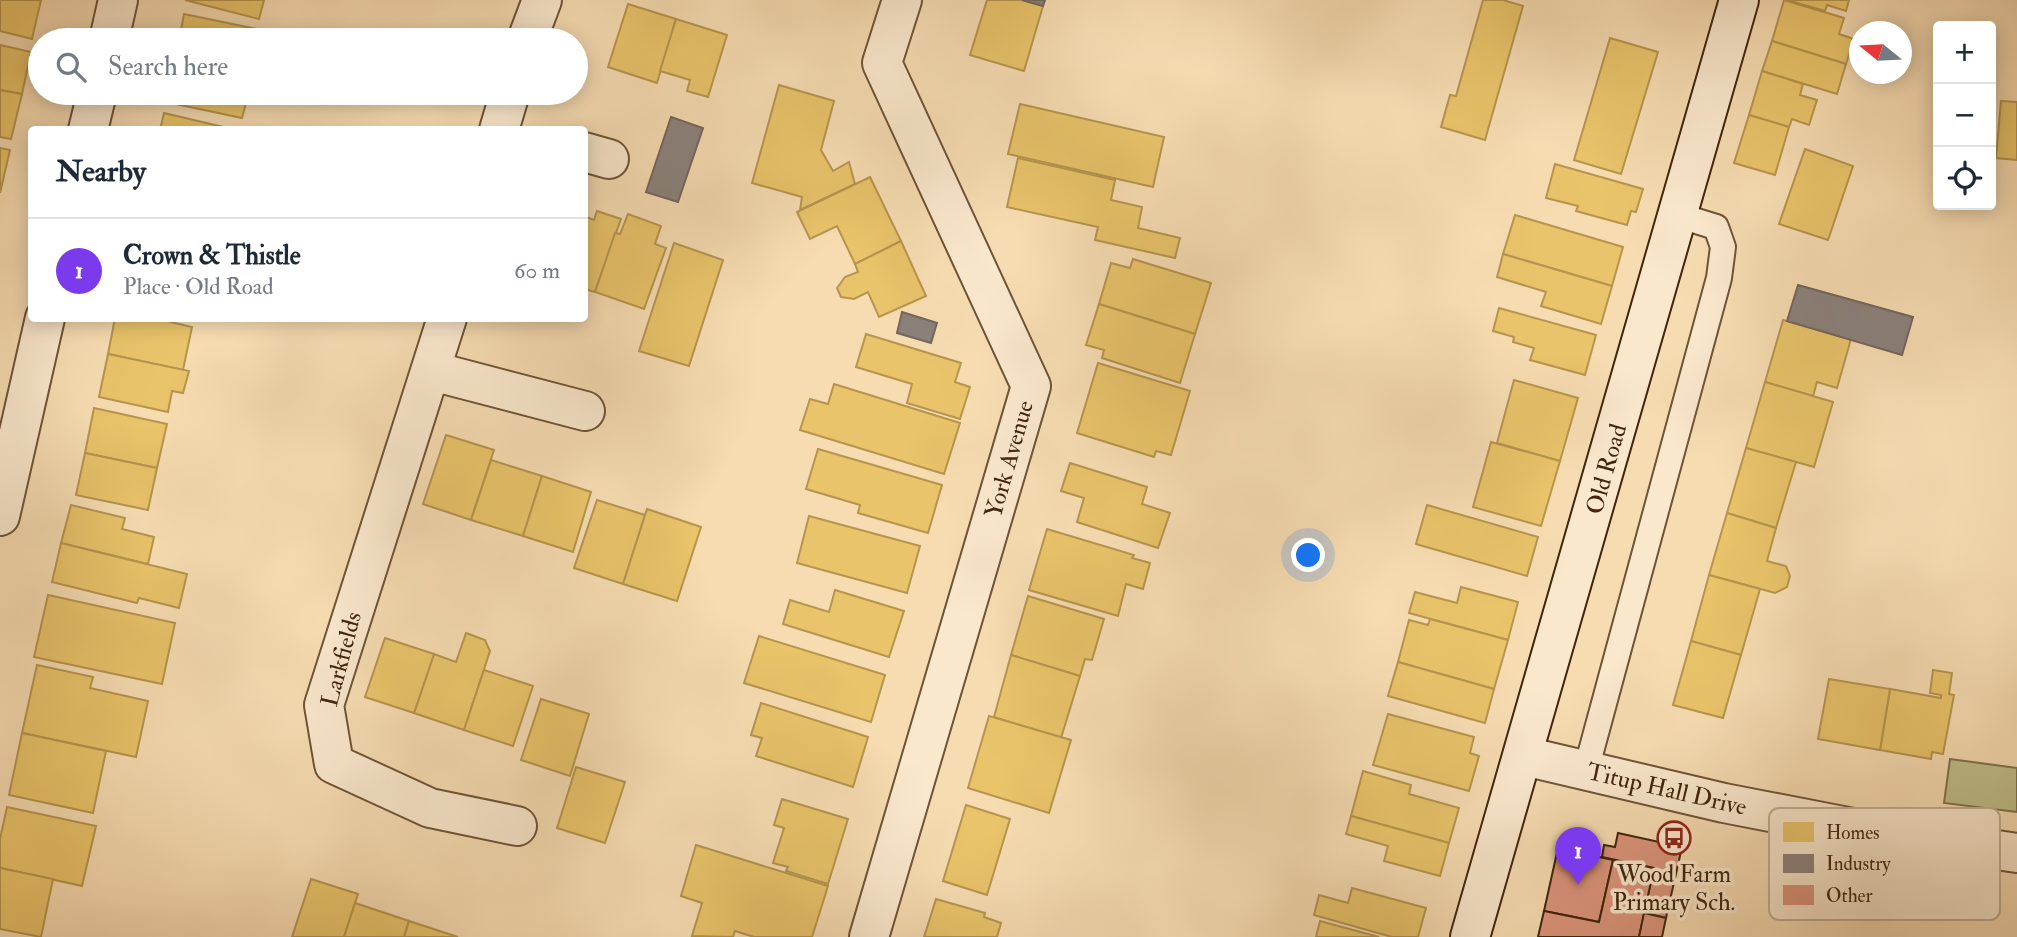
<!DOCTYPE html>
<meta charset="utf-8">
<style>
body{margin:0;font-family:"IM FELL Double Pica",serif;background:#f6f6f7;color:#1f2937}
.controls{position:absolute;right:21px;top:21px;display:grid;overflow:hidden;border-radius:7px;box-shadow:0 4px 18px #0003}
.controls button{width:63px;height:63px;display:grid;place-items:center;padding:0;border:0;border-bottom:2px solid #e0e1e3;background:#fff;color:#1f2937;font:35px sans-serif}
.compass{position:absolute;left:1849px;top:21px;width:63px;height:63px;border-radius:50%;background:#fff;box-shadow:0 4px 18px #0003;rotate:288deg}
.you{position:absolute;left:1309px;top:556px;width:24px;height:24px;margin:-18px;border:5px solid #fff;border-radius:50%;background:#1a73e8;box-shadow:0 0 0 10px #1a73e833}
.badge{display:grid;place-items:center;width:46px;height:46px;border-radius:50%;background:#7c3aed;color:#fff;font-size:23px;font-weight:700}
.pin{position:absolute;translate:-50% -58px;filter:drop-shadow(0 2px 4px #0008)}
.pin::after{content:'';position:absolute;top:37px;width:24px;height:21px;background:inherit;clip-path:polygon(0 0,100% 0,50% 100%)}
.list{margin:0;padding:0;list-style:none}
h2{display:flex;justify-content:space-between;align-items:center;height:91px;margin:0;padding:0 28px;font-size:30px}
h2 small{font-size:23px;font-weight:400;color:#747a83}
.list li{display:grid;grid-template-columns:46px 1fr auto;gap:21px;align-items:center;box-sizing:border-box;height:105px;padding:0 28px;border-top:2px solid #e0e1e3}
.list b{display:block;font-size:26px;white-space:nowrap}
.list p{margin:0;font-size:23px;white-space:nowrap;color:#747a83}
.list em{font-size:23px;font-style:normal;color:#747a83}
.icon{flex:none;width:38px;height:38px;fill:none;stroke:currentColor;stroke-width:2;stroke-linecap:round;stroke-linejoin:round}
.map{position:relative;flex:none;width:2017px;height:937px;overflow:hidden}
.search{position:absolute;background:#fff;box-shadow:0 4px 18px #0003;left:28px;top:28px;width:560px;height:77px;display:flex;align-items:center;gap:18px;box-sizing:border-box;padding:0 24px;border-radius:38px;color:#747a83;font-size:26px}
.panel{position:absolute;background:#fff;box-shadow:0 4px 18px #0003;left:28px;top:126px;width:560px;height:196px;border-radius:7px}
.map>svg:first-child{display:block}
.green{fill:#bfbf8a;stroke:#80724c;stroke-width:2}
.homes{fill:#e9c46a;stroke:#b6954e;stroke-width:2}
.industry{fill:#8a817c;stroke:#74665b;stroke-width:2}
.building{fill:#db947b;stroke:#40260d;stroke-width:2}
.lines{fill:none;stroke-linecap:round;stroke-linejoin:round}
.lane-casing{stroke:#6e5436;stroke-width:28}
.street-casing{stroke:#6e5436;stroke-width:42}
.secondary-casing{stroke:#40260d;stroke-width:42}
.lane{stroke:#fae8cd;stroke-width:24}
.street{stroke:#fae8cd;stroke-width:38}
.secondary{stroke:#fae8cd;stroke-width:38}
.labels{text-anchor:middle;stroke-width:7;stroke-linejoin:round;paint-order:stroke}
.street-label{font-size:24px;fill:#40260d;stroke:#fae8cd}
.poi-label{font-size:24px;fill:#40260d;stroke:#fae8cd}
.key{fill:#fae8cd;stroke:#c2ae93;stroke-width:2}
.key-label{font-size:19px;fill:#40260d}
</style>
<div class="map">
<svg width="2017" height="937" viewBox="0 0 2017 937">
<rect width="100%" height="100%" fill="#f7dcb2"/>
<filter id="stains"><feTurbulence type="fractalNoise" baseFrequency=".00286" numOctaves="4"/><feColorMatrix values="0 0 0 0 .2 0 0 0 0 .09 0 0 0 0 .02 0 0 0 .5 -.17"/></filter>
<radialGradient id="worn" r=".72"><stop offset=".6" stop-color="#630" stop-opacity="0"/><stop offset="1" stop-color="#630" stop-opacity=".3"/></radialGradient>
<polygon class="green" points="1950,759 2017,768 2017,812 1944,803"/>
<g class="homes">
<polygon points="0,0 41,0 32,39 0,31"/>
<polygon points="185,0 264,0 259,19"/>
<polygon points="987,0 1022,0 1043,6 1024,71 970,55"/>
<polygon points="1483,0 1503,0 1523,6 1485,140 1441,127 1450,95 1456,96"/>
<polygon points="1784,0 1844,18 1839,34 1854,39 1846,64 1772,41"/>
<polygon points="1787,0 1849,0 1846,11 1827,5 1825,11"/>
<polygon points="628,4 676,19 657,83 608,67"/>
<polygon points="184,14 276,33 274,40 179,40"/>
<polygon points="676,19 727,35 708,97 687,91 690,80 660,71"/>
<polygon points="1610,38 1658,52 1621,174 1574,160"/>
<polygon points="1772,41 1846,64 1837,94 1762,71"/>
<polygon points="0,45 31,52 22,94 0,90"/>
<polygon points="1762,71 1803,84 1800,95 1817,100 1809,125 1792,119 1789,127 1749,115"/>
<polygon points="779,85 834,101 821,150 833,171 849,162 855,184 800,210 802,197 752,183"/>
<polygon points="0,90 22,94 11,139 0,137"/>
<polygon points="168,93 256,93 254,101 247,99 242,118 166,102"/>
<polygon points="2001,101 2017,102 2017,160 1996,158"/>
<polygon points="1020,104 1164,137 1153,187 1008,154"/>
<polygon points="164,113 232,129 160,130"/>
<polygon points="1749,115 1789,127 1775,175 1734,163"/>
<polygon points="0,148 10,150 0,193"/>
<polygon points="1805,149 1853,166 1828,240 1779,224"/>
<polygon points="1018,158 1115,180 1111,200 1142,207 1138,228 1180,238 1175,258 1095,240 1098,227 1007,207"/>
<polygon points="1555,164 1643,189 1636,212 1631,211 1627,225 1576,211 1578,206 1546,198"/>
<polygon points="870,177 901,241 855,264 837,226 810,239 797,212"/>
<polygon points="597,211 621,219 595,292 584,289 584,216 594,220"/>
<polygon points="628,214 661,226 655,244 666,248 644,309 595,292 615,233 620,234"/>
<polygon points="1515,215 1623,247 1612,286 1503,254"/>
<polygon points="901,241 926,296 879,317 868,292 854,299 841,297 837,288 845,277 858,272 855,264"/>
<polygon points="674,243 723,260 689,366 639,351"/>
<polygon points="1503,254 1612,286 1601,324 1541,306 1546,292 1497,277"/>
<polygon points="1133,259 1211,283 1195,334 1099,304 1111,263 1130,268"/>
<polygon points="1099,304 1195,334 1180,383 1102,358 1104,350 1086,345"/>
<polygon points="1499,308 1596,335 1585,375 1530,360 1534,348 1513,342 1514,337 1493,331"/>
<polygon points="115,318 154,318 192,327 183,370 108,354"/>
<polygon points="1783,320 1851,339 1837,388 1817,382 1813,396 1765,382"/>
<polygon points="866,334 961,363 955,382 970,387 960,419 907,403 912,384 856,367"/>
<polygon points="108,354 189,371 183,393 172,391 168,412 99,397"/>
<polygon points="1098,363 1190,391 1171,455 1156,451 1154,457 1077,433"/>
<polygon points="1514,380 1578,398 1560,461 1497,443"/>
<polygon points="1765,382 1833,402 1814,467 1746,448"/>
<polygon points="834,384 960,423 944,474 800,430 810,399 828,404"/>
<polygon points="94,408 167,424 157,468 85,453"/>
<polygon points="446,435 494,450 471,520 423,504"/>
<polygon points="1491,442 1560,461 1541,526 1473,507"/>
<polygon points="1746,448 1796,462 1776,528 1727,513"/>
<polygon points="818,449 942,485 928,533 858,513 860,505 806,489"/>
<polygon points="85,453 157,468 148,510 76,495"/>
<polygon points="491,460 542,476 523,536 471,520"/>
<polygon points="1070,463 1147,487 1142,504 1170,513 1158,548 1077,522 1084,498 1061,491"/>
<polygon points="542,476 591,492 573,552 523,536"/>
<polygon points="597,500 645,515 623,584 574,568"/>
<polygon points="71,505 125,518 122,529 154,537 148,564 61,543"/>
<polygon points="1427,505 1538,537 1527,576 1416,544"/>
<polygon points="647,509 701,527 677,601 623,584"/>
<polygon points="1727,513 1776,528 1767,561 1786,566 1790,576 1787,587 1775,593 1709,575"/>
<polygon points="809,516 920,546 907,593 797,563"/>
<polygon points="1047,529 1134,555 1132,558 1150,563 1143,589 1126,584 1118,616 1029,590"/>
<polygon points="61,543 187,574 179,608 139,598 137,603 52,582"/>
<polygon points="1709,575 1760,589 1741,655 1691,641"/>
<polygon points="1461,587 1518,602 1508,640 1409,613 1415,592 1457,603"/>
<polygon points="835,590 904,611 889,657 783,624 790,600 829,612"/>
<polygon points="48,595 175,623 162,684 34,657"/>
<polygon points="1028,596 1104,619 1092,660 1085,659 1080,676 1011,655"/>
<polygon points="1430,619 1508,640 1494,689 1398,662 1409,620 1428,625"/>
<polygon points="466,633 485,640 490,651 464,730 414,713 434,654 456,662"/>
<polygon points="759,636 885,675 871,722 744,683"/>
<polygon points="385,638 434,654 414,713 365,697"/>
<polygon points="1691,641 1741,655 1723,718 1673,705"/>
<polygon points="1011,655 1080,676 1061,738 994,717"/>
<polygon points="1398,662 1494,689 1485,723 1388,696"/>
<polygon points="37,665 93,677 90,688 148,701 136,757 22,733"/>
<polygon points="484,670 533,686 513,746 464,730"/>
<polygon points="1933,670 1952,673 1949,694 1954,695 1943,754 1932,752 1931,759 1880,750 1890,689 1941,698 1941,695 1930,693"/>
<polygon points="1829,679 1890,689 1880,750 1818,739"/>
<polygon points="541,699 589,714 570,776 521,760"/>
<polygon points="761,703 868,737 853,787 756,756 762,738 751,735"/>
<polygon points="1388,714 1474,737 1470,753 1479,756 1469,791 1373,765"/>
<polygon points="989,716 1071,740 1049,813 968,788"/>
<polygon points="22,733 106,751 93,813 9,795"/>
<polygon points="576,767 625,782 605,843 557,828"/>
<polygon points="1363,771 1411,785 1409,794 1459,808 1449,843 1351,816"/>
<polygon points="782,799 848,819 828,884 786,871 788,867 773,863 784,828 774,825"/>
<polygon points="966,805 1010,819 987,895 943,881"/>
<polygon points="7,807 96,826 82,886 0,868 0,839"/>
<polygon points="1351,816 1449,843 1440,876 1384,861 1388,846 1346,834"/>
<polygon points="696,845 828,886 812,937 754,937 735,931 733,937 692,936 702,903 681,896"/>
<polygon points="0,868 53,879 41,937 0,929"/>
<polygon points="311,879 358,894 344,937 292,937"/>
<polygon points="1352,888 1426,908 1418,937 1392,937 1314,915 1319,895 1348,903"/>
<polygon points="936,899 985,913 984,917 1001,923 997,937 924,937"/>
<polygon points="355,903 409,921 404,937 344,937"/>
<polygon points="409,921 458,937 404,937"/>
<polygon points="1320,921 1379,937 1316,937"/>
</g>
<g class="industry">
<polygon points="1022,0 1045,0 1043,6"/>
<polygon points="671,117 703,128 678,202 646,192"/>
<polygon points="1798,285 1913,317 1902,355 1787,321"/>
<polygon points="902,312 937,323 931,343 897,333"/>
</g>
<g class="building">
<polygon points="1618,833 1682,847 1666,918 1644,913 1654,868 1602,857 1604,845 1615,847"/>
<polygon points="1558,848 1613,860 1599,922 1544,911"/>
<polygon points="1613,860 1654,868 1639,937 1538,937 1544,911 1599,922"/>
<polygon points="1644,913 1666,918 1662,937 1639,937"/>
</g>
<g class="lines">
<defs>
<polyline id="lane" points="1586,770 1719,278 1723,247 1716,227 1677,215"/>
<g id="street">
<polyline points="109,40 118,0"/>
<polyline points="527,40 542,0"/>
<polyline points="88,130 97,93"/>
<polyline points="499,130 510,93"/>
<polyline points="584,152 609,159"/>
<polyline points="447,318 324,705 334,764 430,808 517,826"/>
<polyline points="432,371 585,411"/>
<polyline points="0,516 45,318"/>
<polyline points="1524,756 1724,803 1874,832 2017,853"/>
<polyline points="869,937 1031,386 882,63 902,0"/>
</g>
<polyline id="secondary" points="1470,937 1739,0"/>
</defs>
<use href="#lane" class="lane-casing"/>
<use href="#street" class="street-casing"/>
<use href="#secondary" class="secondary-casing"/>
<use href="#lane" class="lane"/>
<use href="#street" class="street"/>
<use href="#secondary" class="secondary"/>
</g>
<defs>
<symbol id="bus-ring" viewBox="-11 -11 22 22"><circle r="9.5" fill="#fae8cd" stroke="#8f2418" stroke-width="1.5"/><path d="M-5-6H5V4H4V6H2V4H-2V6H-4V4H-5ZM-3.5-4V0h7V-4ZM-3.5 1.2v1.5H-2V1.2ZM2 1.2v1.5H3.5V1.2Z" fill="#8f2418"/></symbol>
</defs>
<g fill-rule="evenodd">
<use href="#bus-ring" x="1655" y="819" width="38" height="38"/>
</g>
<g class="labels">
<g class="street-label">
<text transform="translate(1009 459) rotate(-74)" y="8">York Avenue</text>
<text transform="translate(1606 469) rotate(-74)" y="8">Old Road</text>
<text transform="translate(341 659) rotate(-75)" y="8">Larkfields</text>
<text transform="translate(1667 789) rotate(13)" y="8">Titup Hall Drive</text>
</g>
<g class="poi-label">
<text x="1674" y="882">Wood Farm<tspan x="1674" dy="28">Primary Sch.</tspan></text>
</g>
</g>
<rect x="1769" y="808" width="231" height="112" rx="10" class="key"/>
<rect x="1783" y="822" width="31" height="20" fill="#e9c46a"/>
<rect x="1783" y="854" width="31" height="19" fill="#8a817c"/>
<rect x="1783" y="885" width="31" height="20" fill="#db947b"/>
<g class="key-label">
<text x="1826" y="839">Homes</text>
<text x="1826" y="870">Industry</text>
<text x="1826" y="902">Other</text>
</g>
<rect width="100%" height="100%" filter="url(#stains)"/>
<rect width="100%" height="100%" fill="url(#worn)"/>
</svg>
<div class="controls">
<button>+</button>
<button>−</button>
<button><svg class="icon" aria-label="locate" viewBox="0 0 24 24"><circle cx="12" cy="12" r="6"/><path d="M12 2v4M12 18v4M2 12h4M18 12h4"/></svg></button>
</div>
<svg class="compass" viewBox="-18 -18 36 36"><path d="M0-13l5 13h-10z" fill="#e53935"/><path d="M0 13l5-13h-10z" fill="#747a83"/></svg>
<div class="you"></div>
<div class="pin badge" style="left:1578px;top:885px">1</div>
<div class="search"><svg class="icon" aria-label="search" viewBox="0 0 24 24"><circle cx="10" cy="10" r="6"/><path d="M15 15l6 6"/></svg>Search here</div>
<section class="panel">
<h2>Nearby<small></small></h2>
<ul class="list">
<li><span class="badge">1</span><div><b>Crown &amp; Thistle</b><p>Place · Old Road</p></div><em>60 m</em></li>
</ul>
</section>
</div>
